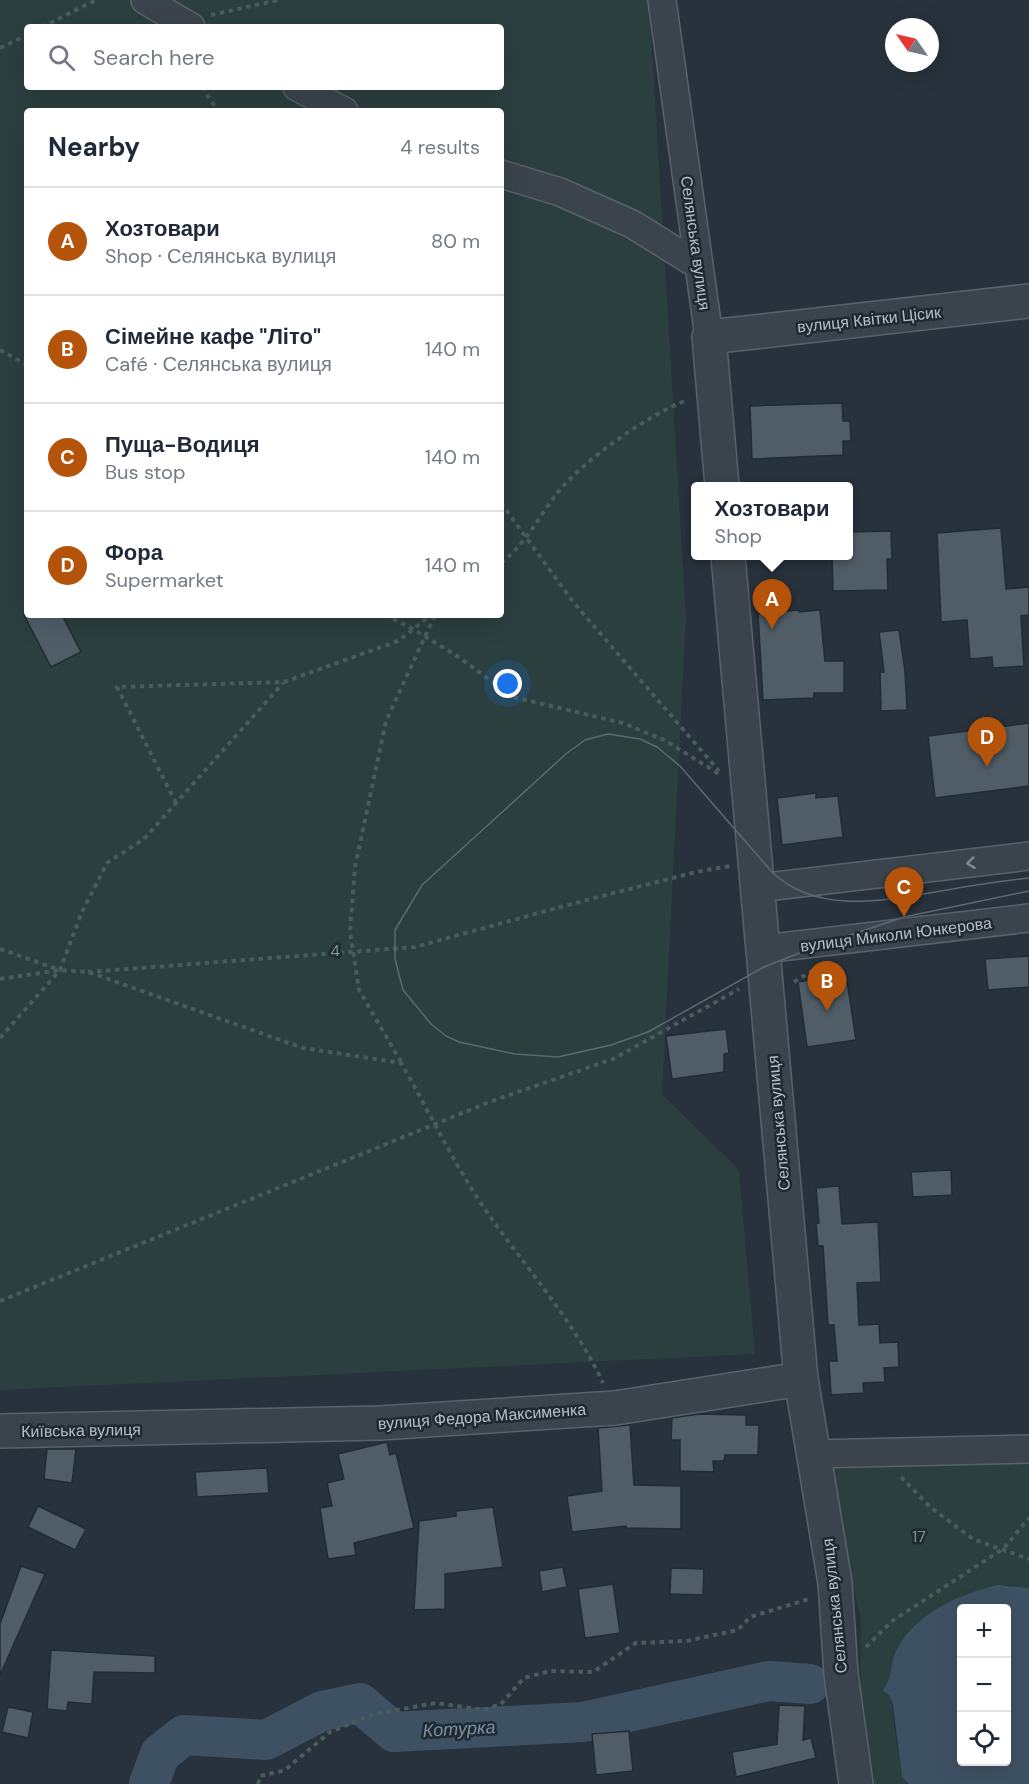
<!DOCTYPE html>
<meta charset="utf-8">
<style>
body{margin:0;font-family:"DM Sans",sans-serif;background:#f6f6f7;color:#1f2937}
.controls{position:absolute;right:18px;bottom:18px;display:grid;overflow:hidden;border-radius:6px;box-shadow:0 6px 24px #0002}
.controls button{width:54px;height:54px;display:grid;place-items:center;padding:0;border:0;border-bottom:2px solid #e0e1e3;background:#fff;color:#1f2937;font:30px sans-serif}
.compass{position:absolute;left:885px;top:18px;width:54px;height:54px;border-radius:50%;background:#fff;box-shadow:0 6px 24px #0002;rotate:304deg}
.you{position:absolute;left:508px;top:684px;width:21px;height:21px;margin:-15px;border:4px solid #fff;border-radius:50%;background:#1a73e8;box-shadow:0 0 0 9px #1a73e833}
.badge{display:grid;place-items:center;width:39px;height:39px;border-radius:50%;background:#b45309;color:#fff;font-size:20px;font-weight:700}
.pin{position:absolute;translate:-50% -50px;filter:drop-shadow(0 2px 3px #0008)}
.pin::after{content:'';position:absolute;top:32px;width:21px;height:18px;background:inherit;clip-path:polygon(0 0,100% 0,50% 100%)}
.popup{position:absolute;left:691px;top:482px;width:162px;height:78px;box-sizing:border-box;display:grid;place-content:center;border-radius:6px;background:#fff;filter:drop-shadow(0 2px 4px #0005);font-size:20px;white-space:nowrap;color:#747a83}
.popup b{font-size:22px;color:#1f2937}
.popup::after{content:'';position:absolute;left:50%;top:100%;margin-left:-12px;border:12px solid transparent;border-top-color:#fff}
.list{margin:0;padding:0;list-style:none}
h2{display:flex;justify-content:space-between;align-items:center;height:78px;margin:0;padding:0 24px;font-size:26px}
h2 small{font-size:20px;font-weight:400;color:#747a83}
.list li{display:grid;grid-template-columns:39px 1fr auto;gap:18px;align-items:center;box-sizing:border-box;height:108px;padding:0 24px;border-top:2px solid #e0e1e3}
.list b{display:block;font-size:22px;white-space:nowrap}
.list p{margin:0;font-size:20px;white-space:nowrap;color:#747a83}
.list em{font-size:20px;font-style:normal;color:#747a83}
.icon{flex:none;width:33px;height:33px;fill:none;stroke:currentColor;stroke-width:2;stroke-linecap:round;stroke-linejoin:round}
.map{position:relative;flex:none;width:1029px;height:1784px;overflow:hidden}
.search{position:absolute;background:#fff;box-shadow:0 6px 24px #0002;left:24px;top:24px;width:480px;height:66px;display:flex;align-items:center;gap:15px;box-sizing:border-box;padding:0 21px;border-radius:6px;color:#747a83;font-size:22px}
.panel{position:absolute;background:#fff;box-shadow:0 6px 24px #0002;left:24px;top:108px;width:480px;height:510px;border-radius:6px}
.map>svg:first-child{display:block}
.green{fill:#2a3f3e;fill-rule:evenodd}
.water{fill:#3e5163;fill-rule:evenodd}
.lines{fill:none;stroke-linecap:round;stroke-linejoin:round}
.river{stroke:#3e5163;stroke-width:40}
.building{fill:#505d67;stroke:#222b33;stroke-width:1.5}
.minor-casing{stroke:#59626a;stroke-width:30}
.tertiary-casing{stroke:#59626a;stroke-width:36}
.path{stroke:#495b5b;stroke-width:4;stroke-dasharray:4.5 4.5;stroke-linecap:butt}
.minor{stroke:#3b444c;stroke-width:27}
.tertiary{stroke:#3b444c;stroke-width:33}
.tram{stroke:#5d6873;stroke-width:1.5}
.oneway{stroke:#7f8890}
.labels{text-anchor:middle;stroke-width:5;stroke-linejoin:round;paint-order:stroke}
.street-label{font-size:16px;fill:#b7bfc7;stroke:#202931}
.park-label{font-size:16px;fill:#779a7c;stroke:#202931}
.water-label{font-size:18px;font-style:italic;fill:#7a92a7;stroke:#202931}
</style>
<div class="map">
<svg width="1029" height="1784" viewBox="0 0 1029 1784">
<rect width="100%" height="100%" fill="#27323c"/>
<g class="green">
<path d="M0 0H649L686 617 662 1094 739 1170 755 1354 0 1390ZM27 27H501V87H27ZM27 111H501V615H27Z"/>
<path d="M1029 1457V1588C1019 1587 1007 1584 997 1586 983 1588 968 1597 955 1603 865 1639 893 1700 902 1777L909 1784H871L860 1685 861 1620 825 1468Z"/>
</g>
<path class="water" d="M998 1585 1029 1588V1784H909L902 1777 893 1705 890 1696 883 1690C895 1673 889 1666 896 1651 914 1614 959 1594 998 1585ZM962 1608H1006V1762H962Z"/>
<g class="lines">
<polyline class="river" points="149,1784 160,1754 184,1735 266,1740 322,1711 360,1703 394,1732 583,1722 769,1681 810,1684"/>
</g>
<g class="building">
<polygon points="842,403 843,421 850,421 851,441 843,441 843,455 752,459 750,406"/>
<polygon points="1001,528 1006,589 1029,587 1029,615 1021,616 1024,666 993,668 992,657 970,659 967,620 941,622 937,533"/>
<polygon points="891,531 892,559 887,559 888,590 833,591 832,555 849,555 849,532"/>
<polygon points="798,610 799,612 820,610 825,661 844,661 844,693 814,693 814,698 763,700 758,614"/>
<polygon points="24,615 62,615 81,652 51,667"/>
<polygon points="899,630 905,671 907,710 881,711 880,672 884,672 879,632"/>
<polygon points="1029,723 1029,786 935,798 928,736"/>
<polygon points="816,793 816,798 838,796 843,837 782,845 777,798"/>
<polygon points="1029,956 1029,987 988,990 985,959"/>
<polygon points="846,974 856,1040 807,1047 798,982"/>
<polygon points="726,1029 729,1053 724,1054 724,1072 672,1079 666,1036"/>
<polygon points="951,1170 952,1195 913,1197 911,1172"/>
<polygon points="839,1186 842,1224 878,1222 881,1282 857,1283 859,1325 879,1324 880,1343 898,1342 899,1367 884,1368 885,1382 863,1383 864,1393 831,1395 829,1361 837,1361 834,1325 828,1325 823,1246 818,1246 816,1223 819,1223 816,1188"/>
<polygon points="699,1414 746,1415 746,1425 759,1425 758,1455 725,1455 724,1461 713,1461 714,1472 680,1471 680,1440 671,1440 672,1418"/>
<polygon points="630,1425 634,1485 681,1486 681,1529 626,1528 626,1526 572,1532 567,1496 602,1491 598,1428"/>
<polygon points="387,1442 390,1455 396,1453 414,1528 354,1543 356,1555 328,1559 320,1508 332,1506 327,1483 344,1479 338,1454"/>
<polygon points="47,1449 76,1449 72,1483 44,1479"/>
<polygon points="267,1468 269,1493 197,1497 195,1472"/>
<polygon points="38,1506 86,1529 75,1550 28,1527"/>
<polygon points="493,1507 503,1567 445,1574 445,1609 414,1610 419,1521 456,1516 456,1511"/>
<polygon points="21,1566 45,1574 0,1675 0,1624"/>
<polygon points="563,1567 567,1587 542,1592 539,1571"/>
<polygon points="671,1568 704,1569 703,1595 670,1594"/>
<polygon points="613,1584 620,1633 585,1638 578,1589"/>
<polygon points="51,1650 155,1656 155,1673 94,1672 92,1704 68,1702 67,1711 47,1709"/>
<polygon points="779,1705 805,1706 803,1740 811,1738 816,1758 736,1777 732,1752 777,1744"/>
<polygon points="8,1707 33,1712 28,1738 2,1732"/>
<polygon points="629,1731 633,1771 596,1775 592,1734"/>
</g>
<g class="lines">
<defs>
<g id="minor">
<polyline points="145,0 191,27"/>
<polyline points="662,0 709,337"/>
<polyline points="297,87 344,111"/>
<polyline points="501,174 560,192 632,224 698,265"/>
<polyline points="758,888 1029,856"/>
<polyline points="763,949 1029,918"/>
<polyline points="813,1454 1029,1449"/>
</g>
<g id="tertiary">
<polyline points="722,486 709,337 1029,301"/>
<polyline points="728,556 801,1379 835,1583 841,1674 856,1784"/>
<polyline points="0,1431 380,1423 615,1408 801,1379"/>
</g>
</defs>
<use href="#minor" class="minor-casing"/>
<use href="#tertiary" class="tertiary-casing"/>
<g class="path">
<polyline points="211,15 278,0"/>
<polyline points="42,27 96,0"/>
<polyline points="0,48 27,35"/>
<polyline points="202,87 218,111"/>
<polyline points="0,350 27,365"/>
<polyline points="501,503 574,603 719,771"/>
<path d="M501 563C525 545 540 515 558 492 583 461 651 412 688 400"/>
<polyline points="385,615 413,629 460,658 513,697 623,723 666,741 719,774"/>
<polyline points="176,803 117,687 284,682 398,641 431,615"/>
<polyline points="0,949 60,970 81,914 107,863 144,839 283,683"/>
<polyline points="88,972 415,947 575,903 696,872 730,866"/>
<path d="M0 979 60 970 88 972 303 1048 401 1063C426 1106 448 1152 475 1194 516 1258 571 1314 603 1383"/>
<polyline points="794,982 815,969"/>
<polyline points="0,1038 59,971"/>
<polyline points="401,1062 359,990 350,931 355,867 386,721 435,615"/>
<polyline points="0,1301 492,1101 613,1059 739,989"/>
<polyline points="901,1477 930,1507 973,1539 1029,1559"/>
<polyline points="866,1647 892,1621 1003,1549 1029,1518"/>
<polyline points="258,1784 260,1776 285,1770 330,1732 374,1714 436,1703 484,1710 501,1704 524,1678 550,1671 593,1672 636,1643 686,1641 738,1630 750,1617 809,1599"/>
</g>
<use href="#minor" class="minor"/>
<use href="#tertiary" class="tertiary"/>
<path class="tram" d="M1029 878C1002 881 974 885 947 890 890 899 819 917 772 872L680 766 657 747 640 739 608 734 585 740 567 753 422 885 395 930V959L403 990 431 1024 446 1036 459 1042 515 1054 558 1057 611 1045 648 1032 764 967 820 945 904 917 1029 891"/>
</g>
<defs><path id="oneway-chevron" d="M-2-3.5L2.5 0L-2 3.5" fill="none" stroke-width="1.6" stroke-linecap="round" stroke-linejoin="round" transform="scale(1.5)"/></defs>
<use class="oneway" href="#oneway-chevron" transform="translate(971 863) rotate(173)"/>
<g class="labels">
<g class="street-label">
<text transform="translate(696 243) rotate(82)" y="6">Селянська вулиця</text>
<text transform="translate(869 319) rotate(-6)" y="6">вулиця Квітки Цісик</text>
<text transform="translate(896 934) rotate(-7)" y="6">вулиця Миколи Юнкерова</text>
<text transform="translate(778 1123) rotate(-95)" y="6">Селянська вулиця</text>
<text transform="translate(482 1416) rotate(-4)" y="6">вулиця Федора Максименка</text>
<text transform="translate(81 1430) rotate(-1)" y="6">Київська вулиця</text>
<text transform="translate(834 1606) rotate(-96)" y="6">Селянська вулиця</text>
</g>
<g class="park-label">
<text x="335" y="956">4</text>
<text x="919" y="1542">17</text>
</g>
<g class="water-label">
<text transform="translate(459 1729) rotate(-3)" y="6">Котурка</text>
</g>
</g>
</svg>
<div class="controls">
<button>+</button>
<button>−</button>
<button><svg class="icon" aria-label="locate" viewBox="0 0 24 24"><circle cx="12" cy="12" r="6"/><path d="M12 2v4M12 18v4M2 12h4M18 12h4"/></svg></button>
</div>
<svg class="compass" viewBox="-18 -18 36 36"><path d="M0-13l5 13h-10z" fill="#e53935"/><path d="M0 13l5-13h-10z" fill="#747a83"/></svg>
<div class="you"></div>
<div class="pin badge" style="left:772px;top:629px">A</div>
<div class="popup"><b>Хозтовари</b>Shop</div>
<div class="pin badge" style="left:827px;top:1011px">B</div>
<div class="pin badge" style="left:904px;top:917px">C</div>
<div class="pin badge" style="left:987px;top:767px">D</div>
<div class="search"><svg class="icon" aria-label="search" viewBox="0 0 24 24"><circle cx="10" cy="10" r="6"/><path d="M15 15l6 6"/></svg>Search here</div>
<section class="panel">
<h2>Nearby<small>4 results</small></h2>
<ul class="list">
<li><span class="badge">A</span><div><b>Хозтовари</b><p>Shop · Селянська вулиця</p></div><em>80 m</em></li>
<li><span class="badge">B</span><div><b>Сімейне кафе &quot;Літо&quot;</b><p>Café · Селянська вулиця</p></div><em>140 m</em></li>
<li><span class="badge">C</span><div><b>Пуща-Водиця</b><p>Bus stop</p></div><em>140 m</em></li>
<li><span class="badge">D</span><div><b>Фора</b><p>Supermarket</p></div><em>140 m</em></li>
</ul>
</section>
</div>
